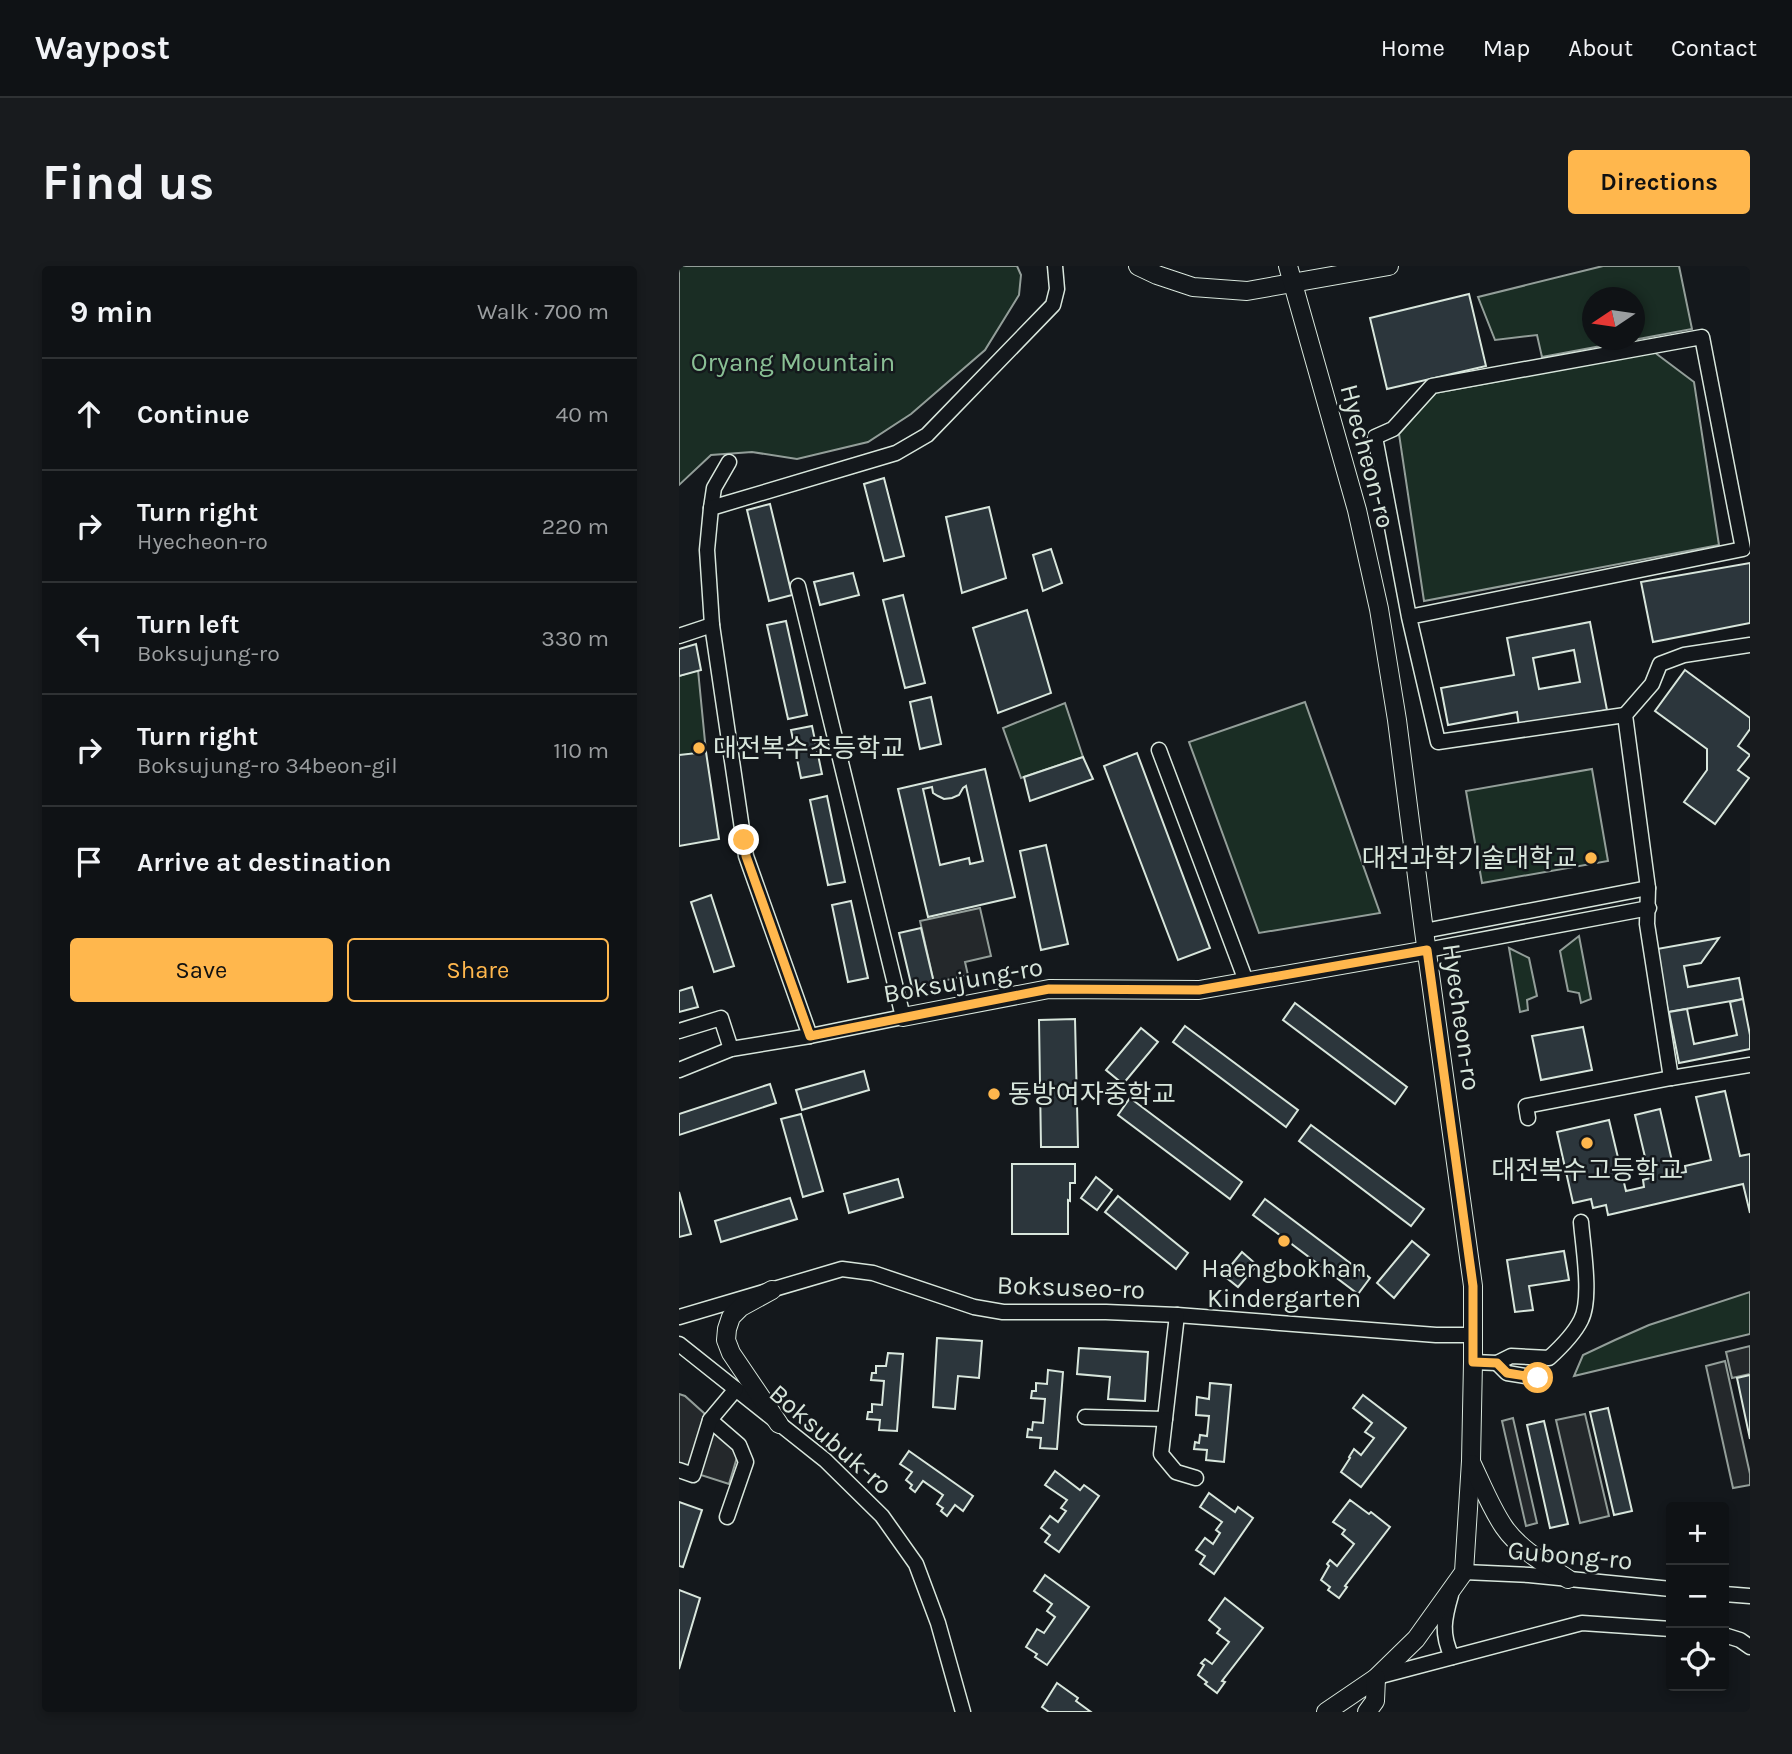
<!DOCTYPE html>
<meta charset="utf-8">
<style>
body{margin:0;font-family:Karla,"Noto Sans KR",sans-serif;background:#181b1e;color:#f1f3f6}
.controls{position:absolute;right:21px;bottom:21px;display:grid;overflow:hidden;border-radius:7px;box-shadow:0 4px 10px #0003}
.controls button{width:63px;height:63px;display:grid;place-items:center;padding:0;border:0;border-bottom:2px solid #2f3234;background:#0f1215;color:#f1f3f6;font:35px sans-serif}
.compass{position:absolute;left:903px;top:21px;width:63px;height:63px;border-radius:50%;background:#0f1215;box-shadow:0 4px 10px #0003;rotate:257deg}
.stop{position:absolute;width:21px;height:21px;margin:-16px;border:5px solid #ffb74d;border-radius:50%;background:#fff}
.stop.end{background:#ffb74d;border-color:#fff;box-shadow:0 2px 7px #0008}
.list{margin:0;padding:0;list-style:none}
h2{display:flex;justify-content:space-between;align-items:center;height:91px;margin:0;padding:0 28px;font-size:30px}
h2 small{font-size:23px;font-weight:400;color:#9b9ea0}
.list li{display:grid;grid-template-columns:46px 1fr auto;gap:21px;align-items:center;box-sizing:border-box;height:112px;padding:0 28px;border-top:2px solid #2f3234}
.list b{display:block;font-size:26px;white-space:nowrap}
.list p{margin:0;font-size:23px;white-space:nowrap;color:#9b9ea0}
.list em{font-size:23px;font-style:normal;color:#9b9ea0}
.actions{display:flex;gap:14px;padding:21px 28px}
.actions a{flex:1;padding:16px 0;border:2px solid #ffb74d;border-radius:7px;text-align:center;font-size:24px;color:#ffb74d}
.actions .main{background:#ffb74d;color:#111}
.icon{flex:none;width:38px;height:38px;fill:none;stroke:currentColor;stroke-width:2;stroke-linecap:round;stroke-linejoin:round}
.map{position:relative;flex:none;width:1071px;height:1446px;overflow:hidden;border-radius:7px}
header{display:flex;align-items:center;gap:42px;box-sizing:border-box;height:98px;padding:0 35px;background:#0f1215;border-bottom:2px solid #2f3234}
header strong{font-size:33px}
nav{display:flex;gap:38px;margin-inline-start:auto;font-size:24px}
.intro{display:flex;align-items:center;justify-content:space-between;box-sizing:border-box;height:168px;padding:0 42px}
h1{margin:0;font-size:49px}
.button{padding:18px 32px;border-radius:7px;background:#ffb74d;color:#111;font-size:24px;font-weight:700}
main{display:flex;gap:42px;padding:0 42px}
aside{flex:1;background:#0f1215;border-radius:7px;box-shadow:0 4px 10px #0003}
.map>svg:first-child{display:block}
.green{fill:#1a2d24;stroke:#939e99;stroke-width:2;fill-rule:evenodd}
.parking{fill:#24282b;stroke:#939e99;stroke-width:2}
.building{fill:#2c363c;stroke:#d8e6dc;stroke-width:2;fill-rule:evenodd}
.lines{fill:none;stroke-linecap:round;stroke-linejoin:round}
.minor-casing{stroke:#d8e6dc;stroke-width:17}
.major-casing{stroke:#d8e6dc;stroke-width:20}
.minor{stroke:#14181c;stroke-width:14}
.major{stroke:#14181c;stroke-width:18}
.route{stroke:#ffb74d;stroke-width:9}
.poi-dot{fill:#ffb74d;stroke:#14181c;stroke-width:2.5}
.labels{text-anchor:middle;stroke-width:5;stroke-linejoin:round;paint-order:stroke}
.park-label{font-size:26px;fill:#8ac095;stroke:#14181c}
.street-label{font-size:26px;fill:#d8e6dc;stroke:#14181c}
.poi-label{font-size:26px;fill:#d8e6dc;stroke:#14181c;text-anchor:start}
</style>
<header>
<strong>Waypost</strong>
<nav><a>Home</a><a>Map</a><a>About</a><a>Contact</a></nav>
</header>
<div class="intro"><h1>Find us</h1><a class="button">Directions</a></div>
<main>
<aside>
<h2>9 min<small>Walk · 700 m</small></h2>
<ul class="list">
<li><svg class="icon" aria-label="ahead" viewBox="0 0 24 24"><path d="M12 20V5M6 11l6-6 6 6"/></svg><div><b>Continue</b></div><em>40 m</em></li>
<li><svg class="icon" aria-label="right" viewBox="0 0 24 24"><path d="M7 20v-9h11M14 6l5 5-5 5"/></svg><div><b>Turn right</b><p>Hyecheon-ro</p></div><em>220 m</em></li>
<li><svg class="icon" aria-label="left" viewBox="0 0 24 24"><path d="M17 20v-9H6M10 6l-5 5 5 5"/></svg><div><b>Turn left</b><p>Boksujung-ro</p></div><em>330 m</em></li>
<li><svg class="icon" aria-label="right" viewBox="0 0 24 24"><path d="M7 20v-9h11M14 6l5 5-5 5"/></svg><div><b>Turn right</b><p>Boksujung-ro 34beon-gil</p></div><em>110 m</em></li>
<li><svg class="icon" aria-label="arrive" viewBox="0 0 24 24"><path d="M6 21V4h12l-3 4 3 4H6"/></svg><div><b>Arrive at destination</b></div></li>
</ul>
<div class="actions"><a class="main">Save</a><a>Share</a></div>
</aside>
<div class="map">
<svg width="1071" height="1446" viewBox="0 0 1071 1446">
<rect width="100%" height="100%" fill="#14181c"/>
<g class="green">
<polygon points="0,0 338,0 342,9 340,29 306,84 232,148 189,176 118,193 73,186 32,189 0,219"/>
<path d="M924 0H1000L1013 63 863 91 858 69 816 74 799 31ZM914 32H956V74H914Z"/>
<polygon points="975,86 1015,116 1040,279 745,335 720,168 756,127"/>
<polygon points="19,404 27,486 0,490 0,410"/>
<polygon points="626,436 701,647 580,667 510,476"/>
<polygon points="386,437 404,491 342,512 324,462"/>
<polygon points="913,503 929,595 803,617 787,525"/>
<polygon points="900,670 912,733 902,737 900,727 889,725 881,685"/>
<polygon points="830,682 850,692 858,730 848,734 849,744 841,746"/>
<polygon points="1071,1026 1071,1068 895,1110 904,1089 936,1074 970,1059"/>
</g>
<g class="parking">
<polygon points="301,642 312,690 286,696 289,709 255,717 241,655"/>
<polygon points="1071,1080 1071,1108 1053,1112 1047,1086"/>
<polygon points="1046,1095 1071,1208 1071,1219 1054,1222 1027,1100"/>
<polygon points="0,1128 6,1130 26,1148 43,1172 59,1188 50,1218 0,1202"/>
<polygon points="906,1148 930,1250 901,1257 877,1154"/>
<polygon points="834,1152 858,1257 847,1260 823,1155"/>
</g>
<g class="building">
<polygon points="790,28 807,100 708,123 691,52"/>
<polygon points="205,212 225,290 205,295 185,218"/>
<polygon points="91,238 113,329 90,335 68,244"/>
<polygon points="310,241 327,312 283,327 267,251"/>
<polygon points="372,283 383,317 364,325 354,289"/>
<polygon points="1071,297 1071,357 974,376 962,316"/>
<polygon points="174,307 180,329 141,339 135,316"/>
<polygon points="224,329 246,417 226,422 204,334"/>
<polygon points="348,344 372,427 319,447 294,362"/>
<polygon points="107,355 128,449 109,453 88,359"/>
<path d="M911 356 928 444 840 460 838 446 769 459 762 422 835 409 828 372ZM895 384 901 416 860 423 854 392Z"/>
<polygon points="17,378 22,404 0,410 0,383"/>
<polygon points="1006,404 1071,452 1071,463 1059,480 1071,489 1059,504 1070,512 1036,558 1005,536 1028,504 1028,483 976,445"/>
<polygon points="252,431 262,478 241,483 231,436"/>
<polygon points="133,460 143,508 122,512 112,464"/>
<polygon points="27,486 40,573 0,580 0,489"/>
<polygon points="458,487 531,682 499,694 425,500"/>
<polygon points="404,491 414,513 351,535 345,511"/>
<path d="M306 503 336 631 249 651 219 523ZM287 520 304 595 291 598 290 592 261 599 244 523 253 521 254 527 259 530 265 533 273 532 280 529 284 522Z"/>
<polygon points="148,530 166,616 149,619 131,534"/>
<polygon points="367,579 389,678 362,684 341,585"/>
<polygon points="32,629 55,700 35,706 12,636"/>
<polygon points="172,635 189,712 169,716 153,639"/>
<polygon points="242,662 255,717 233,722 220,667"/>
<polygon points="1040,672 1022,697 1005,700 1009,721 1060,712 1064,733 989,746 978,683"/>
<polygon points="13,721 19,741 0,746 0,725"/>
<polygon points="1064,733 1071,769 1071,783 1000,797 990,746 1008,743 1015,778 1058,769 1051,736"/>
<polygon points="616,737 728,821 716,838 604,754"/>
<polygon points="396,753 399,881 362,881 360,754"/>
<polygon points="506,760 619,844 607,861 494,776"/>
<polygon points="904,761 913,804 862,814 853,770"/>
<polygon points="462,762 479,776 444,818 427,804"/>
<polygon points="185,805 190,824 123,844 117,824"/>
<polygon points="91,818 97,837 0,869 0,848"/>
<polygon points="1046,825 1061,890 1071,888 1071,947 1064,918 929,949 927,939 914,942 912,933 894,937 878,866 930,854 947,925 965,921 964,914 971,912 956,849 981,843 996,908 1007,906 1006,900 1032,894 1017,831"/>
<polygon points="451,832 563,916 551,933 439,849"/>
<polygon points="122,848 144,925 124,931 102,853"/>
<polygon points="632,859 745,943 732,960 620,875"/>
<polygon points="333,898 396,898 396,917 391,917 391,935 389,934 389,968 333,968"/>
<polygon points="417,911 433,924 418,944 402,932"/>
<polygon points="219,913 224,931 170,947 165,928"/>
<polygon points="0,926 12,968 0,971"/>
<polygon points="439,930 509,987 497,1003 426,946"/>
<polygon points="111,932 118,953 42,976 36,955"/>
<polygon points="586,933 691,1012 679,1028 574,949"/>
<polygon points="733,975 750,989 715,1032 698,1017"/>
<polygon points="885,985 890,1014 850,1020 854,1044 836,1046 828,994"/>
<polygon points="563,986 578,999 559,1021 544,1009"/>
<polygon points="258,1072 303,1075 300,1112 279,1110 276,1143 254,1141"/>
<polygon points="400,1082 469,1086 466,1135 429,1133 431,1111 398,1108"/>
<polygon points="209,1087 224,1088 218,1165 200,1164 201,1154 188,1153 189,1146 193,1146 193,1138 203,1139 205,1115 192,1114 193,1107 197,1107 197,1100 207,1100"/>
<polygon points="369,1104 384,1106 378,1183 361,1182 362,1172 348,1171 349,1163 353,1164 354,1156 364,1157 366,1133 352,1132 353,1125 357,1125 357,1117 368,1118"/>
<polygon points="1071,1109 1071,1173 1058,1112"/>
<polygon points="531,1117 552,1119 545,1196 527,1194 528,1184 515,1183 516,1176 520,1177 521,1169 528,1170 530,1150 517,1149 518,1131 530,1133"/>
<polygon points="684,1129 727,1162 682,1221 662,1206 671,1192 670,1191 675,1183 682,1189 695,1172 686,1166 693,1157 674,1142"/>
<polygon points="929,1142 953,1245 935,1249 911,1146"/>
<polygon points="865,1155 889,1258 871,1262 848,1159"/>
<polygon points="230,1185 294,1230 284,1245 276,1239 268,1250 262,1245 264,1242 258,1238 264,1229 244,1215 236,1226 231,1222 233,1219 227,1214 233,1206 221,1198"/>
<polygon points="376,1205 401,1224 405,1219 420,1230 380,1286 366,1276 371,1269 362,1262 371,1250 379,1256 387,1245 382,1242 388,1234 366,1219"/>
<polygon points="530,1227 556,1246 559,1241 574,1252 535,1308 521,1298 526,1290 517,1284 526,1272 534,1278 541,1267 537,1264 543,1256 521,1241"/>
<polygon points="671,1234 690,1248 692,1246 711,1261 666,1320 668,1321 660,1332 649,1324 651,1321 642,1314 650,1300 648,1298 651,1294 658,1300 675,1278 663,1268 666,1264 654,1256"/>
<polygon points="0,1236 23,1244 4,1301 0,1300"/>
<polygon points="366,1309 410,1341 368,1399 356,1391 358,1388 347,1381 358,1363 365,1367 376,1351 368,1345 373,1338 355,1325"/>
<polygon points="0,1324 21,1332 0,1403"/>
<polygon points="546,1332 584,1362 543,1415 546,1416 538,1427 526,1418 528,1416 519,1409 525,1399 522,1397 526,1393 533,1398 550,1376 538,1367 541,1363 530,1354"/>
<polygon points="378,1417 399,1432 397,1435 412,1446 370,1446 363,1441"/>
</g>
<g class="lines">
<defs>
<g id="minor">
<polyline points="32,242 35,222 50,196"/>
<polyline points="730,351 1064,283 1023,71 753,120 714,163 696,171 730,351 759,476 946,449"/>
<polyline points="0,370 33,359"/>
<polyline points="480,484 567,715"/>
<polyline points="745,665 969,622"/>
<polyline points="748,684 970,642"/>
<polyline points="0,765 42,752 52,783"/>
<polyline points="131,770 67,590 33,359 28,284 32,242 217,187 248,169 374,39 378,23 376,0"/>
<polyline points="0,804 52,783 131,770 224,751 119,320"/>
<polyline points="992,812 968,658 969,622 946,449 973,418 981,398 1005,389 1071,379"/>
<polyline points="849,852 847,840 992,812 1071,799"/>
<polyline points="0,1051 163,1003 194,1007 295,1041 324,1046 427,1046 498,1049 757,1069 794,1069"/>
<polyline points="0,1078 146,1194 203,1250 237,1298 259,1357 284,1446"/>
<path d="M794 1096 818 1097 832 1090 870 1092C881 1082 895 1068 902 1054 913 1033 904 981 902 956"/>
<polyline points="818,1097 828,1107 859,1112"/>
<polyline points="406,1151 486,1153 498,1049"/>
<polyline points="486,1153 482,1188 497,1206 517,1212"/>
<polyline points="31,1154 60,1179 67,1196 48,1251"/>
<polyline points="0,1204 14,1209 31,1154 57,1123"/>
<polyline points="785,1306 850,1309 992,1323"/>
<polyline points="1045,1328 1071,1330"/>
<path d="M772 1329C765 1353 762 1368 773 1391"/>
<polyline points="1045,1369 1061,1374 1071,1381"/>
<polyline points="698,1411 903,1357 992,1363"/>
</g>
<g id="major">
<polyline points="459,0 478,9 514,21 568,25 710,0"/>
<polyline points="609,0 678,244 700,343 718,454 745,665 794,1020 794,1096 792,1195 785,1306 737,1373 697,1412 647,1446"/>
<polyline points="224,751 370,723 520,724 748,684"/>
<polyline points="93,1024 62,1041 52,1051 48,1063 47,1074 52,1087 100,1158"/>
<path d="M793 1198C803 1219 812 1242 825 1261 840 1283 868 1299 889 1313"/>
<polyline points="688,1446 696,1435 697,1412"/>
</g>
</defs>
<use href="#minor" class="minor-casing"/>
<use href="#major" class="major-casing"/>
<use href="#minor" class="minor"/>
<use href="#major" class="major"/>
</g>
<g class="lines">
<polyline class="route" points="65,574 67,590 131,770 370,723 520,724 748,684 794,1020 794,1096 818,1097 828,1107 859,1112"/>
</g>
<g class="poi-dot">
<circle cx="20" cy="482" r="7"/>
<circle cx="912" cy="592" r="7"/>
<circle cx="315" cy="828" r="7"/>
<circle cx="908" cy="877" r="7"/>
<circle cx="605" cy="975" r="7"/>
</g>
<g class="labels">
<g class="park-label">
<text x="114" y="105">Oryang Mountain</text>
</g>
<g class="street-label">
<text transform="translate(689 190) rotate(75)" y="9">Hyecheon-ro</text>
<text transform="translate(284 714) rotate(-10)" y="9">Boksujung-ro</text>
<text transform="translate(783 751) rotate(82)" y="9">Hyecheon-ro</text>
<text transform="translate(392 1021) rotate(2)" y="9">Boksuseo-ro</text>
<text transform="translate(152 1173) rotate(41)" y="9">Boksubuk-ro</text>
<text transform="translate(891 1289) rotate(5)" y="9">Gubong-ro</text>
</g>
<g class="poi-label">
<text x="34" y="491">대전복수초등학교</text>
<text x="898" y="601" text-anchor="end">대전과학기술대학교</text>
<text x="329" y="837">동방여자중학교</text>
<text x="908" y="913" text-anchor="middle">대전복수고등학교</text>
<text x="605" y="1011" text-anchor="middle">Haengbokhan<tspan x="605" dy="30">Kindergarten</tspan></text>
</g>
</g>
</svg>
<div class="controls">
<button>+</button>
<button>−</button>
<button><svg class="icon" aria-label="locate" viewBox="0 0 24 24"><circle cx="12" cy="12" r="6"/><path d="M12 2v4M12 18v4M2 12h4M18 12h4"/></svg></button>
</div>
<svg class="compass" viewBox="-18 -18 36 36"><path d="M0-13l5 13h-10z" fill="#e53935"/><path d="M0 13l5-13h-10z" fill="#9b9ea0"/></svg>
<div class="stop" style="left:859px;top:1112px"></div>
<div class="stop end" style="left:65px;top:574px"></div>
</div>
</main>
